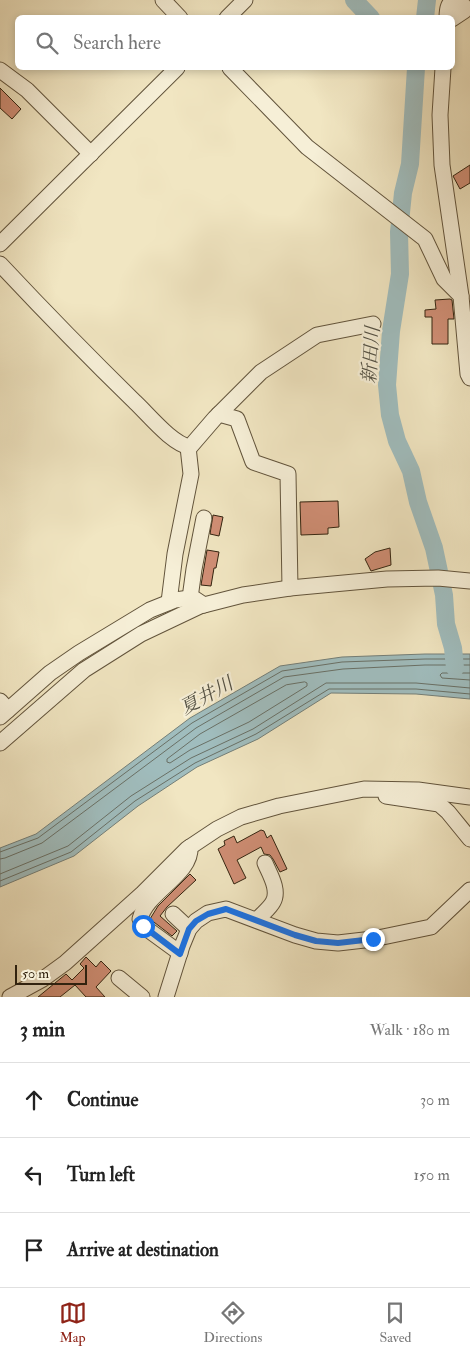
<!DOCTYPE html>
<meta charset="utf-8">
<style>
body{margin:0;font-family:"IM FELL Double Pica","Noto Serif JP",serif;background:#f6f6f6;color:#222}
.scale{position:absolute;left:15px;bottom:12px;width:72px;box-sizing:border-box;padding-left:5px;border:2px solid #32230f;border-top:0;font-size:14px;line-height:18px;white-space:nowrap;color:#32230f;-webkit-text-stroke:4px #f6efd7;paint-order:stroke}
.stop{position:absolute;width:15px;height:15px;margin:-11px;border:4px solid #1a73e8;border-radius:50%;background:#fff}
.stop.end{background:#1a73e8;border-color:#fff;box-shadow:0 1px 5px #0008}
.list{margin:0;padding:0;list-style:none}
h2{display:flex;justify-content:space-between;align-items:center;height:65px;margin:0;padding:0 20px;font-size:21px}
h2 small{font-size:16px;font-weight:400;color:#767676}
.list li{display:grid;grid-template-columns:32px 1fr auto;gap:15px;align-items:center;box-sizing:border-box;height:75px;padding:0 20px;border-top:1px solid #e0e0e0}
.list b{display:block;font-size:19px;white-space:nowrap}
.list em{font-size:16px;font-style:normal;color:#767676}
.icon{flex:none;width:28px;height:28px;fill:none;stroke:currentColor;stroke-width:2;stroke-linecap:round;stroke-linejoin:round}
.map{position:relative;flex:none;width:470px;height:997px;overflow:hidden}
.search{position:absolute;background:#fff;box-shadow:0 2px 8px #0003;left:15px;right:15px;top:15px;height:55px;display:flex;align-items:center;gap:12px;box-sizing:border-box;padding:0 18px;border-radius:8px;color:#767676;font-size:19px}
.sheet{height:290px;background:#fff}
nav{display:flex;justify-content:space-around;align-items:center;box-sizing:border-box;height:70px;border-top:1px solid #e0e0e0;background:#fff;font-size:14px;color:#767676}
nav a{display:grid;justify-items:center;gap:2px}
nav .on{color:#8f2418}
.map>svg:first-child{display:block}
.water{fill:#a0bdbe;stroke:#747f78}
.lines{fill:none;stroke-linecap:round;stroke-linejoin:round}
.shore{stroke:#697066;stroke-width:1}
.river{stroke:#a0bdbe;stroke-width:18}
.building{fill:#d18f76;stroke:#32230f}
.minor-casing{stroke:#62543c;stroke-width:17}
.minor{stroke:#f6efd7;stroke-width:15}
.route{stroke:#1a73e8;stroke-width:6}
.labels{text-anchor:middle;stroke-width:4.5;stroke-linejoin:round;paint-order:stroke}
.water-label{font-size:19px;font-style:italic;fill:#535144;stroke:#f6efd7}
</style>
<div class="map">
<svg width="470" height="997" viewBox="0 0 470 997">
<rect width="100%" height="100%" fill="#f1e6c2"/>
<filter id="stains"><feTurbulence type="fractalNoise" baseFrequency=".004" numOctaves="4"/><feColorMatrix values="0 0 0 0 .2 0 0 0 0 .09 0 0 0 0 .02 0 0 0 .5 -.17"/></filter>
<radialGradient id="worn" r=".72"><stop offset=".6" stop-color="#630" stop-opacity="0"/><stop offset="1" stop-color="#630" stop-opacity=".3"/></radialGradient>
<polygon class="water" points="425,654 470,654 470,699 416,694 331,693 258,739 197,767 138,806 74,856 0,887 0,848 36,834 190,718 280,666 342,657"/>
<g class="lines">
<g class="shore">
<polyline points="470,673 442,673 440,675 442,678 470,680"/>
<polygon points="305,682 307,683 307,686 249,722 190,750 170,763 167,762 167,759 200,734 286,685"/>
<polyline points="0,852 38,838 192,723 282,671 342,662 425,659 470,659"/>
<polyline points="0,859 5,858 42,843 196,728 284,677 343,669 425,665 470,665"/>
<polyline points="0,874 68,846 131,796 191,758 253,729 326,683 416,683 470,688"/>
<polyline points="0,881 71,852 135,801 195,763 256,734 329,689 416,689 470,694"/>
</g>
<g class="river">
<polyline points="354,0 371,18"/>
<polyline points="425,18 427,0"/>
<polyline points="416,68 410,164 403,193 399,232 400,274 391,331 387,385 390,415 397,441 411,471 418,502 434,548 444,595 446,624 453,648 455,668"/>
</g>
</g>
<g class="building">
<polygon points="0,88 21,109 12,119 0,108"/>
<polygon points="470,165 470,183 460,189 453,176"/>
<polygon points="450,299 452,300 454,319 448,319 448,344 432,344 432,317 425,317 425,310 436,309 435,300"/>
<polygon points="338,501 339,527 328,528 328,534 301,535 300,502"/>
<polygon points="213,515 223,517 219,536 210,534"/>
<polygon points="390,548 391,565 371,571 365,559 375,552"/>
<polygon points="207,550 219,552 216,568 214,568 211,586 201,585"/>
<polygon points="261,830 264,831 267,838 271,835 287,869 280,872 273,859 270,855 264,854 261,847 237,860 246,878 234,884 218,849 225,845 224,841 234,836 237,843"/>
<polygon points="190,874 196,880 167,907 160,916 177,931 172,936 150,919 158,906"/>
<polygon points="86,957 96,967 101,961 111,971 96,987 105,997 86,997 75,985 60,997 38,997 66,974 72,980 84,968 80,964"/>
</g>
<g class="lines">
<defs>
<g id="minor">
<polyline points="163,0 180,18"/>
<polyline points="227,18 245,0"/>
<path d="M447 18C447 9 448 1 457 0L464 6V11L452 19"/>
<polyline points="230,68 307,147 425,239 444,279 461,296 468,374 470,378"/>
<polyline points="443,68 440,115 442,165 461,296"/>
<polyline points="0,70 27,90 91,154"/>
<polyline points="0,244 177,68"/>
<path d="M0 264C44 311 89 357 135 402 149 415 172 444 190 447L215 418 261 372 317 335 373 324"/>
<polyline points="219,414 237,419 253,462 288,474 290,588"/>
<polyline points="190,598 194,569 204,518"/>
<polyline points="169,602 175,554 191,474 188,447"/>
<polyline points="0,701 8,710 0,717"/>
<polyline points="8,710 50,673 79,653 150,610 175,600 190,598 195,599 204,605"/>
<polyline points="0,743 84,670 141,634 200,606 243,595 290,588 387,579 438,578 470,581"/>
<polyline points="386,796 439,804 448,812 470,839"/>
<polyline points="173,914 189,929"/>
<path d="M257 920C262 914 270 908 273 902 280 890 269 873 265 863"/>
<path d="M180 953 143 926 140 919C146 892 192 875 190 847"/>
<polyline points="119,978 142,997"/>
<polyline points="10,997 43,979 65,963 143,893 187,849 217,829 241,817 279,806 364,789 418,790 470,797"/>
<polyline points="166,997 182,946 189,929 196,921 208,913 226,909 295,935 316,941 338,943 373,939 431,927 470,890"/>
</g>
</defs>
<use href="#minor" class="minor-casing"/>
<use href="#minor" class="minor"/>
</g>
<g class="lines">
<polyline class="route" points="143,926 180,954 189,929 196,921 208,914 226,909 295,935 316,941 338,943 373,939"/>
</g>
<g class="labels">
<g class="water-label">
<text transform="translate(370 355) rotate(-86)" y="7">新田川</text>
<text transform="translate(206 695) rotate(-29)" y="7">夏井川</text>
</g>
</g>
<rect width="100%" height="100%" filter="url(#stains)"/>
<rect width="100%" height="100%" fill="url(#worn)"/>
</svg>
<div class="scale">50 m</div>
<div class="stop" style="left:143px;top:926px"></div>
<div class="stop end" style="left:373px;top:939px"></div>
<div class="search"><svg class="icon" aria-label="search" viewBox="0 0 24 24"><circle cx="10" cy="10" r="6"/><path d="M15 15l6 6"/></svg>Search here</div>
</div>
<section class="sheet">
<h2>3 min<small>Walk · 180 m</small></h2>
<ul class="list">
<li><svg class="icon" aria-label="ahead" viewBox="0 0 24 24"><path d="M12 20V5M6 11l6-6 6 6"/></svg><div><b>Continue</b></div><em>30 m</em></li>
<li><svg class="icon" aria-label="left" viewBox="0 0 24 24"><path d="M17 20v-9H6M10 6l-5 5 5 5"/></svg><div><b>Turn left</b></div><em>150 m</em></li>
<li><svg class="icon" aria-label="arrive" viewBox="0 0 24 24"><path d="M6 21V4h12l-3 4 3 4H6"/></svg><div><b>Arrive at destination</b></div></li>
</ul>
</section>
<nav>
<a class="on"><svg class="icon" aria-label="map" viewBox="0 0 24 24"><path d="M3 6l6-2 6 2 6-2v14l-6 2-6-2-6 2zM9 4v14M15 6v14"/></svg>Map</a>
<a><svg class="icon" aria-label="directions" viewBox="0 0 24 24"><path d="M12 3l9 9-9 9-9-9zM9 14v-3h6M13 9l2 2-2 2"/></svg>Directions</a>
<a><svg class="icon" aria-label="saved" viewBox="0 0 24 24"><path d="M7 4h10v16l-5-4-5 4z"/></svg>Saved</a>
</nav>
